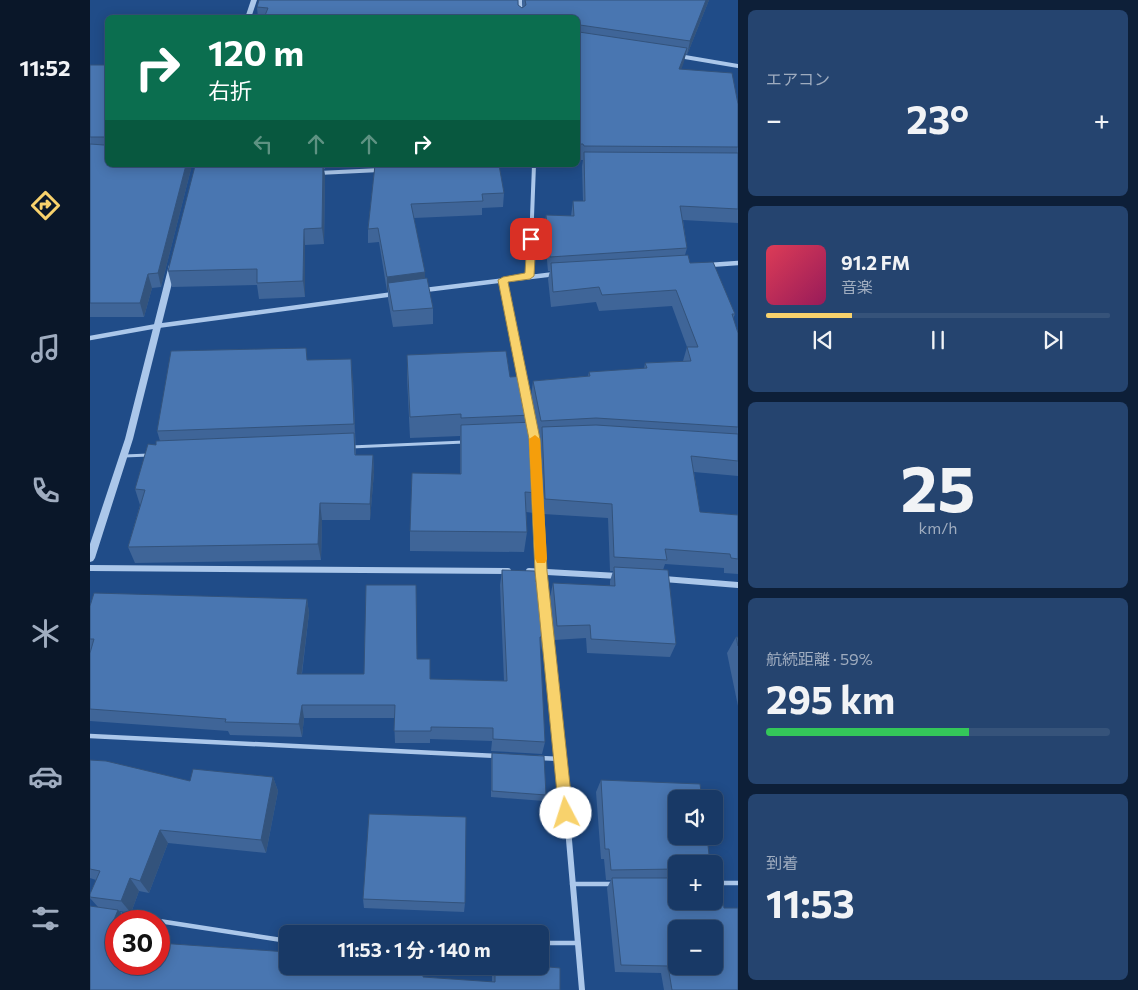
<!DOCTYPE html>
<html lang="ja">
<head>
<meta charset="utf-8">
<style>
	:root { --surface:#183966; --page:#25446f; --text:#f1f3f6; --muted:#9facbf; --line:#36537a; --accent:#f8d26c }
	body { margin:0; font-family:Commissioner,"Noto Sans JP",sans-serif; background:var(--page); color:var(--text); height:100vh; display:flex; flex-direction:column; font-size:19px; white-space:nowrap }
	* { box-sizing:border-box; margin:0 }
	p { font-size:16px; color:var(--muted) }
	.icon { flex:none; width:28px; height:28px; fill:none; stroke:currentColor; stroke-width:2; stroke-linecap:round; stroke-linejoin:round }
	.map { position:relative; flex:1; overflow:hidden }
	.panel { display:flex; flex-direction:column; gap:10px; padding:10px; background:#0d1f38; width:400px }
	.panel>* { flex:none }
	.banner { position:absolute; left:15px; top:15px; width:475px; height:152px; border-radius:8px; box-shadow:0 2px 12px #0003,0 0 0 1px var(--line); background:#0b6e4f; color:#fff; overflow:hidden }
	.tools { position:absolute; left:578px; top:790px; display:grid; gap:10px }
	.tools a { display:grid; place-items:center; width:55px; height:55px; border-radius:8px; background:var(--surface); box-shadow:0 2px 12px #0003,0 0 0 1px var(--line); font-size:25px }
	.speed { position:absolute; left:15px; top:910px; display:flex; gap:10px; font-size:25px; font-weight:700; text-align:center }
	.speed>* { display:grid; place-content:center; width:65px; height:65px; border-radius:50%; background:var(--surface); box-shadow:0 2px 12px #0003,0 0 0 1px var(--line); line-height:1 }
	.speed .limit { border:8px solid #d22; background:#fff; color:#111 }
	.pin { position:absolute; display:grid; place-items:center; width:42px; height:42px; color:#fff; margin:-21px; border-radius:10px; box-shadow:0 2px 8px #0006 }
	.me { position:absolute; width:55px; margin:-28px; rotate:355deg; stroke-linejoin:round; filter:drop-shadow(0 0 4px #0008) }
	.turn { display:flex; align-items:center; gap:18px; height:105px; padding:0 20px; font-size:22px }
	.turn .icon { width:65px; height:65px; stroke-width:2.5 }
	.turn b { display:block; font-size:35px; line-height:42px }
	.lanes { display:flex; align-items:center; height:48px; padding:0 20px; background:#0003; justify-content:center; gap:25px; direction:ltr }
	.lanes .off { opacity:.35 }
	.big { font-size:38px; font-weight:700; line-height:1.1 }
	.panel .card { flex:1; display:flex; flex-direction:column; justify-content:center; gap:8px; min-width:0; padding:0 18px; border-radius:8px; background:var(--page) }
	.panel .dial { align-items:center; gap:0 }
	.dial b { font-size:65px; line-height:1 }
	.song { display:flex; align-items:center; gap:15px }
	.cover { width:60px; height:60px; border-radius:8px; background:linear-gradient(135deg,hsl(350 70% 55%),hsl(330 70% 35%)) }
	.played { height:5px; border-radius:2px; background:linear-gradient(90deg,var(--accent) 25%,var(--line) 25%) }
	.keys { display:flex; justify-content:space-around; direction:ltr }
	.heat { display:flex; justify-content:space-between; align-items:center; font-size:28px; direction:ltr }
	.charge { height:8px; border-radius:4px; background:linear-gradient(90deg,#34c759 59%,var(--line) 0) }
	.trip { position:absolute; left:189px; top:925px; width:270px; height:50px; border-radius:8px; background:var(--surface); box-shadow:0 2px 12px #0003,0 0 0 1px var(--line); font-weight:700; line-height:50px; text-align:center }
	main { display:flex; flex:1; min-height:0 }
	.tab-bar { display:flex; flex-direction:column; width:90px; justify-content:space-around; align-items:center; background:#0a1729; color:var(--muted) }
	.tab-bar .icon { width:35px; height:35px }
	.tab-bar .active { color:var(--accent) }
	.tab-bar b { font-size:22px; color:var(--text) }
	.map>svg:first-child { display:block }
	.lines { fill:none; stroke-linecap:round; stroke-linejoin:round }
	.service-far1 { stroke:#abc7ea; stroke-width:3 }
	.service { stroke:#abc7ea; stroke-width:4.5 }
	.minor-far2 { stroke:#abc7ea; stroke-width:4 }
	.minor-far1 { stroke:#abc7ea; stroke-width:4.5 }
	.minor { stroke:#abc7ea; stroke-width:6 }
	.tertiary { fill:#abc7ea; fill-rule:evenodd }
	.wall { fill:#3f6598 }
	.shaded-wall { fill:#33537c }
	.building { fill:#4976b1; stroke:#33537c; fill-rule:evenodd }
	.route { fill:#f8d26c; stroke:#a18846 }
	.slow { fill:#f59e0b }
</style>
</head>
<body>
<main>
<nav class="tab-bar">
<b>11:52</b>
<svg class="icon active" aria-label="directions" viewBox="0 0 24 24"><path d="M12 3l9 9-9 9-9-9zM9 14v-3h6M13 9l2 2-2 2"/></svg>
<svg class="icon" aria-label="music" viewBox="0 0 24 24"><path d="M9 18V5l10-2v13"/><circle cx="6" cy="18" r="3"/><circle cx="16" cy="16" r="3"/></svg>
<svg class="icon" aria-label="phone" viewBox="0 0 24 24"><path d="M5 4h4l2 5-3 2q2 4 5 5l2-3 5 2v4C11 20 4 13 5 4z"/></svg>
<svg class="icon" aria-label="climate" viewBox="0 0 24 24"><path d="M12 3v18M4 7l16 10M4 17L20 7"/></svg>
<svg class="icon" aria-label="car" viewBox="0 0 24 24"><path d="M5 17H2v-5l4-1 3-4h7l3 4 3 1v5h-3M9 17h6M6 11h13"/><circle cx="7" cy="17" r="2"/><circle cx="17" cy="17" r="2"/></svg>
<svg class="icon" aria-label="filters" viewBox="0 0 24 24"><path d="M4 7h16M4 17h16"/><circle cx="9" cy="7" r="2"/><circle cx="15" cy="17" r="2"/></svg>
</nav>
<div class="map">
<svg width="648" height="990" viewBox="0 0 648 990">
	<rect width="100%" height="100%" fill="#204c88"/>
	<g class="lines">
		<!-- service-far1 -->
		<g class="service-far1">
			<polyline points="261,447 374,442"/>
			<polyline points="34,456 59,455"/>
		</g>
		<!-- service -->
		<g class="service">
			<polyline points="0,736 407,756"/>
			<polyline points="449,758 472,759"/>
			<polyline points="624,883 648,883"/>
			<polyline points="482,884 524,884"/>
			<polyline points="31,915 68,921"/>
			<polyline points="69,921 198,941"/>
			<polyline points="450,943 488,943"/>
		</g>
		<!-- minor-far2 -->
		<g class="minor-far2">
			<polyline points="430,0 431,18"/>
			<polyline points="589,56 648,66"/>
			<polyline points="228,173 290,170"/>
			<polyline points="441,243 444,165"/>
		</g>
		<!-- minor-far1 -->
		<g class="minor-far1">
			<polyline points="619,265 648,263"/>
			<polyline points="440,276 441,242"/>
			<polyline points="413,280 433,380"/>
			<polyline points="335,290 465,274"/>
			<polyline points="0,338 67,326 304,294"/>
			<polyline points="447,490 451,564"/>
		</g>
		<!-- minor -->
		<g class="minor">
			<polyline points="451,563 472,759 492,990"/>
			<polyline points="0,568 418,571"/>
			<polyline points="439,571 528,576"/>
			<polyline points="574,579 648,585"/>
		</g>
		<!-- tertiary -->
		<g class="tertiary">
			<polygon points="161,0 167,0 161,18 155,18"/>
			<polygon points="79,265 85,265 86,267 43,439 5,558 3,561 0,562 0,544 35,439"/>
		</g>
	</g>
	<!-- wall -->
	<g class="wall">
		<polygon points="432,0 619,0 597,55 596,54 591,69 648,104 648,223 593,220 597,248 595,255 600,263 645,314 643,319 648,333 648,476 604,472 610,512 648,515 648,574 634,573 634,568 575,564 573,570 586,644 580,657 497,653 496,638 464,640 460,597 463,583 520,586 520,581 523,571 520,571 518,518 453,514 449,443 450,436 448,436 441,396 443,381 498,376 499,372 554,369 555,363 593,361 597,347 582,306 509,311 506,302 461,307 458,279 460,271 458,271 454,229 456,215 481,216 483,201 493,201 492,166 493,160 491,160 491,158 488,158 488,18 168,18 167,7 428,5 432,8 433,7"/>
		<polygon points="0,65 18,65 18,165 102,165 71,287 62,288 54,317 0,317"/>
		<polygon points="108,165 235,165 235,169 234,169 235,176 234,244 215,245 215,297 169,299 167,285 82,287 78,271"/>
		<polygon points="285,165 414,193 413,207 392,208 392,215 324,218 335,278 343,308 343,324 303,327 298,299 298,291 297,291 289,242 278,243 278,229"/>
		<polygon points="317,355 420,377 443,415 442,422 448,493 444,513 436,512 437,532 434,552 320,551 320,531 370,474 370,436 320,438 317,377"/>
		<polygon points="218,360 263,379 266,455 283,455 284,472 280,520 232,520 231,560 45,563 38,547 50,505 45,489 66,445 70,441 67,431"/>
		<polygon points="412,570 446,582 457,626 451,650 450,650 455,742 452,754 401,751 402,741 340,739 340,743 305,743 304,718 214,718 212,737 140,735 138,731 0,721 0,639 217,599 219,613 212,674 274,674 327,659 340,679 414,681 410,585"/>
		<polygon points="646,637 648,637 648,706 637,653"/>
		<polygon points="402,753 456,795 454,801 401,797 401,760"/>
		<polygon points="0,760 100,781 183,777 188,791 176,853 78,843 59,893 49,891 41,913 29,911 38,921 26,921 26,964 334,977 402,982 402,973 404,966 448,966 470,990 0,990 8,907 0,898 0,894 6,880 0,878"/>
		<polygon points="511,780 586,864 586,901 625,895 648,990 574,990 571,973 525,972 517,888 521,880 516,880 514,859 511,859 506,792"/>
		<polygon points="273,899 375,903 374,912 274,908"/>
	</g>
	<!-- shaded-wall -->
	<g class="shaded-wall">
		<polygon points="616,0 619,0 597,55 600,41"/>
		<polygon points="490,25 489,38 488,39 488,27"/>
		<polygon points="597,48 594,62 586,83 589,69"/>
		<polygon points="96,165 102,165 71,287 68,273"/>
		<polygon points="233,165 235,176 234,244 232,228"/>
		<polygon points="214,229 215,245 215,297 213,281"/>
		<polygon points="335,272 335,286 298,283 298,291 297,291 297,277"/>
		<polygon points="58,274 62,288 54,317 50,303"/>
		<polygon points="261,359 263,379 265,443 264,424"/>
		<polygon points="283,455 284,472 280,520 280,504"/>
		<polygon points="230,503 232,520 231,560 228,544"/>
		<polygon points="217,599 219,613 210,687 207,674"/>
		<polygon points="212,705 214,718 212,737 209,724"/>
		<polygon points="183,777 188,791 176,853 171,840"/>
		<polygon points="70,830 78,843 59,893 50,881"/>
		<polygon points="40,878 49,891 41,913 31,901"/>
		<polygon points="28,910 38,921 26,921 26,949 16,939"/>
	</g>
	<!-- building -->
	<g class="building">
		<polygon points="169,0 428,0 428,5 432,8 436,5 435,0 616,0 600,41 490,25 488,27 488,18 174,18 178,8 167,7"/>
		<polygon points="488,30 489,32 597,48 589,69 642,73 648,104 648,147 494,146 493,144 488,144"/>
		<polygon points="0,65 18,65 18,141 14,137 0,137"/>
		<polygon points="18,142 18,165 96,165 68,273 58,274 50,303 0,303 0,144 14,145"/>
		<polygon points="494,152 648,153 648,209 590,206 597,248 460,257 456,215 484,216 483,201 495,201"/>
		<polygon points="121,165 233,165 232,228 214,229 213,281 167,283 167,269 78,271 105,166"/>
		<polygon points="285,165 409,165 414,193 392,194 393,201 321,204 335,272 297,277 288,228 278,229"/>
		<polygon points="598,255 600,263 623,262 645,314 642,314 648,333 648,427 506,418 451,421 443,381 500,376 499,372 557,368 555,363 601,361 597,347 608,347 586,290 512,295 509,287 463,292 461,263"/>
		<polygon points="337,278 343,308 303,311 298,283"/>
		<polygon points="216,348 217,360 261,359 264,424 67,431 81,351"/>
		<polygon points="416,351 420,377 435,376 443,415 371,418 371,414 320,417 317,355"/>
		<polygon points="444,422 448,493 435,492 437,532 320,531 322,473 371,474 371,425"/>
		<polygon points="506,425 648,434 648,461 601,456 610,512 648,515 648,559 641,558 640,554 575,549 577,560 524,557 522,504 455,499 452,427"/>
		<polygon points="264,433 265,455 283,455 280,504 230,503 228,544 38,547 55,490 45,489 58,444 66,445 66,441"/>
		<polygon points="524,567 578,570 586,644 501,639 500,625 467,626 463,583 525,586"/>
		<polygon points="412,570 445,571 446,582 452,582 457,626 454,627 454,637 450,637 450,640 455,742 403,739 403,728 341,727 341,731 304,731 305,705 212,705 209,724 135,722 136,719 0,709 0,653 4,639 0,639 0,606 4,593 217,599 207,674 274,674 276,585 326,585 327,659 340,659 340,679 417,681"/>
		<polygon points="646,637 648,637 648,646"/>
		<polygon points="402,753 454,756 456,795 402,791"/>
		<polygon points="0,760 16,761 100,781 103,769 183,777 171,840 70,830 50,881 40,878 31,901 0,897 0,894 10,871 0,869"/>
		<polygon points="511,780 610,784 612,799 586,799 586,836 617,836 620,864 586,864 586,869 521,870 519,849 515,849"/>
		<polygon points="279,814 376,817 375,903 273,899"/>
		<path d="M522 878H586V901H624V888L625 895H632L634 908H648V990H582L578 966 531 965ZM586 929H624V966H586Z"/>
		<polygon points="0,906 28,910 16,939 26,940 26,964 69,964 69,943 198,952 198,966 334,966 333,977 405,982 405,966 448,966 470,968 470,990 0,990"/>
	</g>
	<!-- route -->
	<polygon class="route" points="441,236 446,239 444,276 440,279 418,282 450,439 457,571 483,813 481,818 476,820 471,818 469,813 445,571 439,439 408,280 413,277 435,273 437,239"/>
	<!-- slow -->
	<polygon class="slow" points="445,435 450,439 457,559 455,563 447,563 445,559 439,439"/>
</svg>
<div class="tools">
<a><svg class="icon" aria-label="sound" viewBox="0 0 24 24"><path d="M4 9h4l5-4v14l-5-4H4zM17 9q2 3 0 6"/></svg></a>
<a>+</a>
<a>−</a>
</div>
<div class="speed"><div class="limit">30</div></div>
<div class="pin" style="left:441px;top:239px;background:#d93025"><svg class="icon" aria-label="arrive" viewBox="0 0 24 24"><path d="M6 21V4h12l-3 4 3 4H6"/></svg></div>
<svg class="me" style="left:476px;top:813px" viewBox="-20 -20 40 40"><circle r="19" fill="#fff"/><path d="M0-13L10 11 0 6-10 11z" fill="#f8d26c"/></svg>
<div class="trip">11:53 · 1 分 · 140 m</div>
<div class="banner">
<div class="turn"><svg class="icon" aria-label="right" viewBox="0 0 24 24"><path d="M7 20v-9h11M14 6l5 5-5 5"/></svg><div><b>120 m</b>右折</div></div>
<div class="lanes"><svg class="icon off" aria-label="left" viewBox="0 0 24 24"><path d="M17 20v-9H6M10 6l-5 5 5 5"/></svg><svg class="icon off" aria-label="ahead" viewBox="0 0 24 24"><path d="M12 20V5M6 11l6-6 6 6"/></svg><svg class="icon off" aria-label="ahead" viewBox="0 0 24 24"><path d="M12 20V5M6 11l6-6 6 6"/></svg><svg class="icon" aria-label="right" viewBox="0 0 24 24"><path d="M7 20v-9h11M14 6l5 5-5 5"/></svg></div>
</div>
</div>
<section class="panel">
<div class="card"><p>エアコン</p>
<div class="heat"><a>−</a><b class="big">23°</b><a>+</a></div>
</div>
<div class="card">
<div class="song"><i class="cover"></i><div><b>91.2 FM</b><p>音楽</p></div></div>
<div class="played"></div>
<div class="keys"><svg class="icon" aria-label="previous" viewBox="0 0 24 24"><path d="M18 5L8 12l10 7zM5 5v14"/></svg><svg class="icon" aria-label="pause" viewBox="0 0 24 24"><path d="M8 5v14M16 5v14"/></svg><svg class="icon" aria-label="next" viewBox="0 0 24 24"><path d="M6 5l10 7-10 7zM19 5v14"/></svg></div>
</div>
<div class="card dial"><b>25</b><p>km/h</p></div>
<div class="card"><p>航続距離 · 59%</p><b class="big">295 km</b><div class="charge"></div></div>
<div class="card"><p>到着</p><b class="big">11:53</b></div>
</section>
</main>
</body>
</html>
